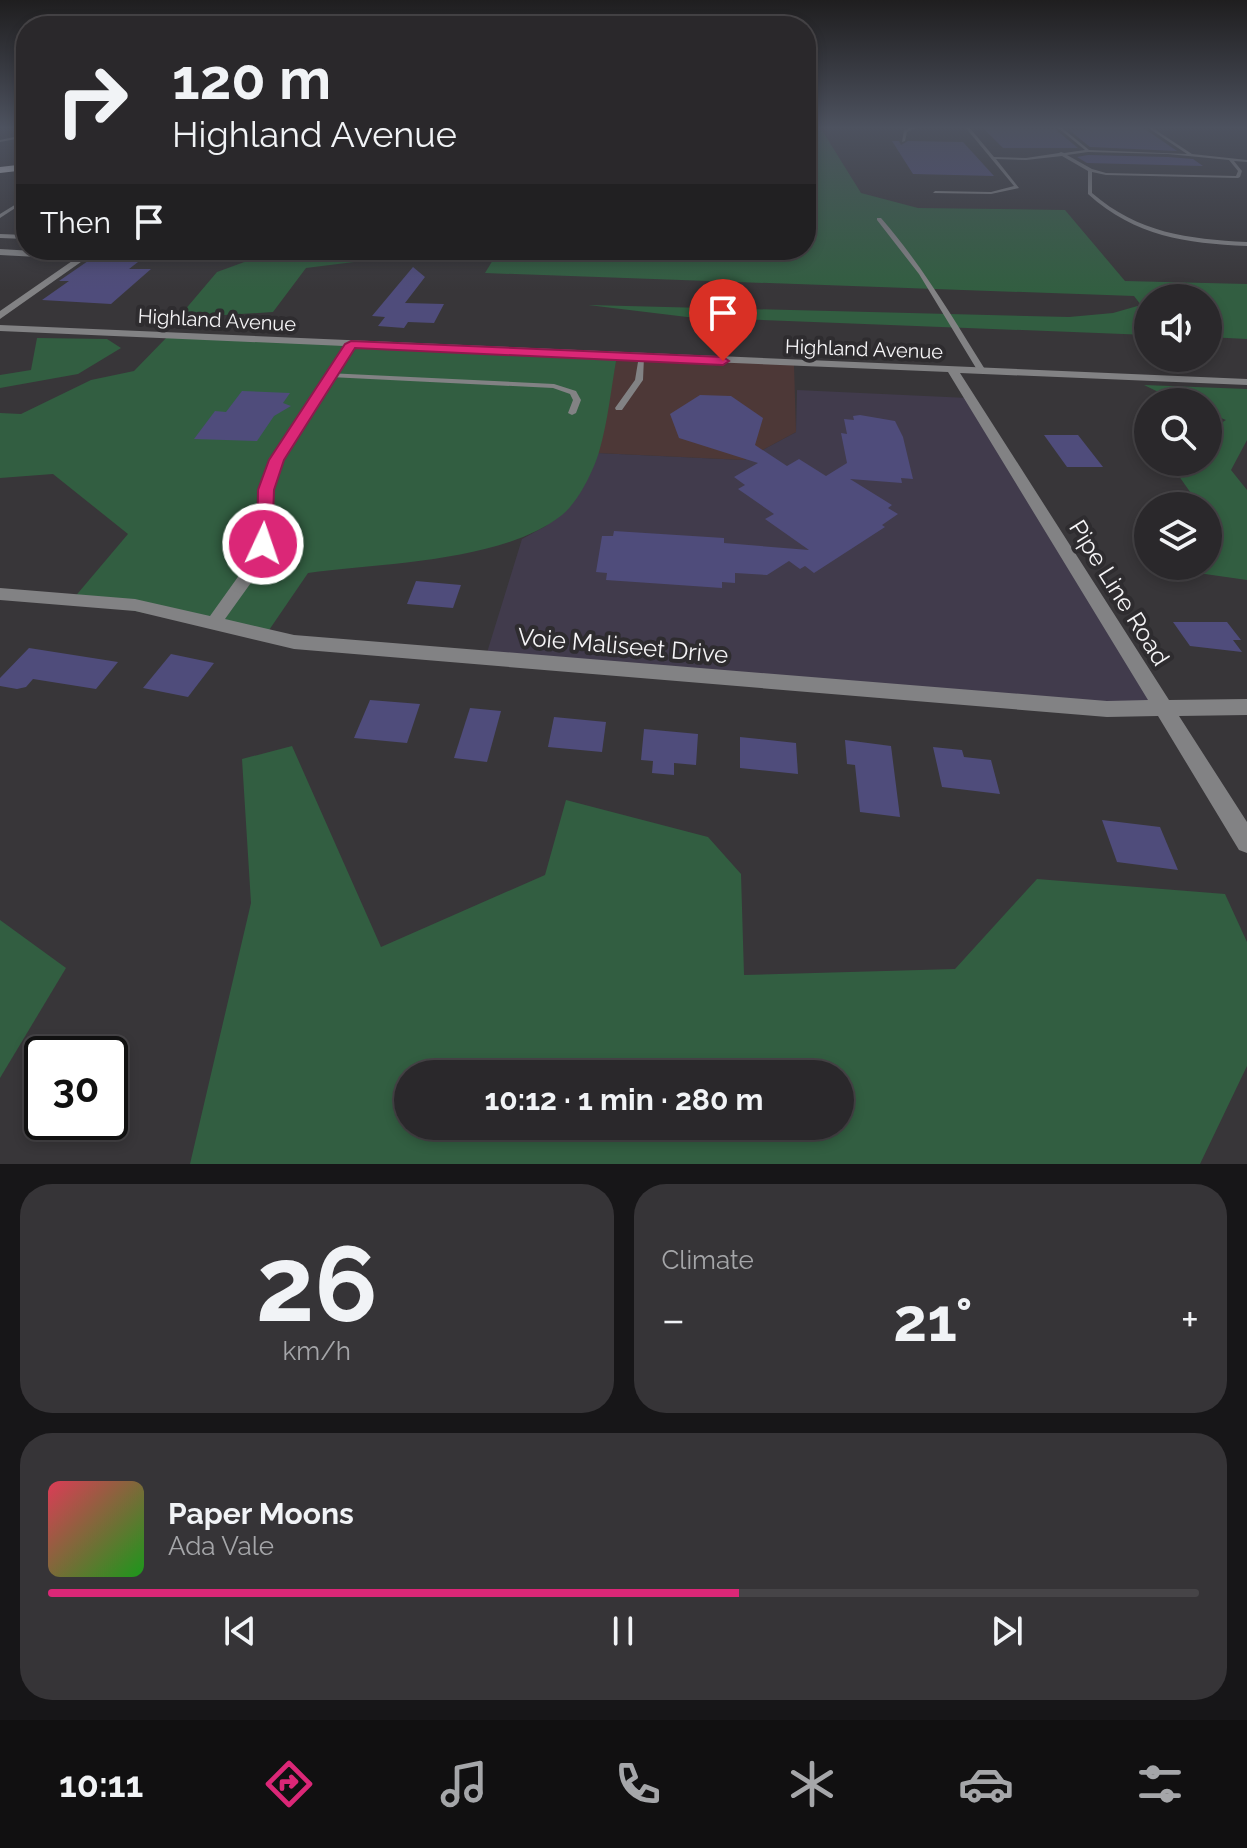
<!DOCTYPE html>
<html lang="en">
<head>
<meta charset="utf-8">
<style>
	:root { --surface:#2a282b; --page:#363437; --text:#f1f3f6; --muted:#a5a6a9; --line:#464447; --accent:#db2777 }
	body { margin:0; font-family:Raleway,sans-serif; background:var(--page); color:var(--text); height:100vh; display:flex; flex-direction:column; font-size:30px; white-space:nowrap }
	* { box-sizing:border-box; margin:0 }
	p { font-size:26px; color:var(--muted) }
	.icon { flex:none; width:44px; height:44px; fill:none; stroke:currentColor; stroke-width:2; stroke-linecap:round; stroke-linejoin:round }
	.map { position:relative; height:1164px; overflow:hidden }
	.drawer { display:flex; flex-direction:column; gap:20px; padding:20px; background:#171618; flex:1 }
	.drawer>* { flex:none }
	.hud { position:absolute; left:16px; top:16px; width:800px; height:244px; border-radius:32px; box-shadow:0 4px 12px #0003,0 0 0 2px var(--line); background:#2a282b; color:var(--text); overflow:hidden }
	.tools { position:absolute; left:1134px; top:284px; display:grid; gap:16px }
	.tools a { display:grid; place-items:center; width:88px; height:88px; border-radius:50%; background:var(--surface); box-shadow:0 4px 12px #0003,0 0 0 2px var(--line); font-size:40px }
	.speed { position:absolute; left:24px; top:1036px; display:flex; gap:16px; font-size:40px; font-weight:700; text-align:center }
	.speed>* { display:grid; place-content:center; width:104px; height:104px; border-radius:50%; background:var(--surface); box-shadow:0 4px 12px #0003,0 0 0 2px var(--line); line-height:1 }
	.speed .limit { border:4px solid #111; border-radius:12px; background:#fff; color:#111 }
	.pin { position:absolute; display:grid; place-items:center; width:68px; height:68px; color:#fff; margin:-82px -34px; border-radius:50% 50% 50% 0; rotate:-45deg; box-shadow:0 0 8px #0007 }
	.pin .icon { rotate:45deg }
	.me { position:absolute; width:88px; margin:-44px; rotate:3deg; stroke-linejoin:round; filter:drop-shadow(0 0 6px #0008) }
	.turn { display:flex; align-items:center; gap:28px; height:168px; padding:0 24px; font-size:36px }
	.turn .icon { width:104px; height:104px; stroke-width:2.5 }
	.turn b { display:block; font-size:56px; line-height:68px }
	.then { display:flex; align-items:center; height:76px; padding:0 24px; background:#0003; gap:16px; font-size:30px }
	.big { font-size:60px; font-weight:700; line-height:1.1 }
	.drawer .card { flex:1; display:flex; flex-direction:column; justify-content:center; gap:12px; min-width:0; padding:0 28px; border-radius:32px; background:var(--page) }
	.drawer .dial { align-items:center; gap:0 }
	.dial b { font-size:104px; line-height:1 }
	.song { display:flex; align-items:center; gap:24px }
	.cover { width:96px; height:96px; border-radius:12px; background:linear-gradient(135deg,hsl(350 70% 55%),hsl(120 70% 35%)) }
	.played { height:8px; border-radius:4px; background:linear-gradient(90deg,var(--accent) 60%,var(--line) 60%) }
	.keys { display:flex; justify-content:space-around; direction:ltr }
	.heat { display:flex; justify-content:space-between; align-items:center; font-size:44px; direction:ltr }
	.drawer .tiles { flex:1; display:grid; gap:20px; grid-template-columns:1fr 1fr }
	.card:last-child { grid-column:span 2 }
	.trip { position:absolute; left:394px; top:1060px; width:460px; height:80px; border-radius:40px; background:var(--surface); box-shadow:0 4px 12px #0003,0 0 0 2px var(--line); font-weight:700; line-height:80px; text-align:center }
	.menu { display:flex; height:128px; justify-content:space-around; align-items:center; background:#111011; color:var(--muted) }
	.menu .icon { width:56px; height:56px }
	.menu .on { color:var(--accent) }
	.menu b { font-size:36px; color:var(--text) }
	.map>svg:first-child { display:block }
	.education { fill:#413b4c }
	.medical { fill:#4d3837 }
	.green { fill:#325e41; fill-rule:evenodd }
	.building { fill:#4f4c7b }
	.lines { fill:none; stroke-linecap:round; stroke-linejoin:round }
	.lane { fill:#828284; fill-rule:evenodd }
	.street { fill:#828284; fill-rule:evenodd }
	.primary { fill:#cdcdd2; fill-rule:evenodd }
	.route { fill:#db2777; stroke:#8e194d; stroke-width:2 }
	.labels { text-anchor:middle; stroke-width:8; stroke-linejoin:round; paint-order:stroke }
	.far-street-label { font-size:20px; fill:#f5f4f6; stroke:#2e2c2f }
	.street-label { font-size:24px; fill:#f5f4f6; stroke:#2e2c2f }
</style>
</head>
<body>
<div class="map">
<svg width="1247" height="1164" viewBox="0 0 1247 1164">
	<rect width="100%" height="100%" fill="#383639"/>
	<!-- education -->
	<polygon class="education" points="797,390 968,398 1163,708 485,659 522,539 546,526 584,485 598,453 744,460 796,432"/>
	<!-- medical -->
	<polygon class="medical" points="617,356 794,365 796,432 744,460 598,453"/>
	<!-- green -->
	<g class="green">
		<polygon points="820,127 861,193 918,208 1065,210 1125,281 1247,284 1247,339 1208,337 1208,298 1148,298 1148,335 687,317 588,305 1069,317 1113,313 1141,305 1134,296 485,273 499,250 806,250 806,128"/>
		<polygon points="274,251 394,257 306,268 273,312 178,318 217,272"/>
		<path d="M168 336 617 356C611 388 608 422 599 452 593 472 578 502 562 515 503 562 383 563 308 573L265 636 73 599 128 534 53 474 0 478V413L21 414 91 380 134 371Z"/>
		<polygon points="37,338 107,339 121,348 78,374 0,388 0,375 31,370"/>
		<polygon points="1144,385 1247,389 1247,440 1231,470 1247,490 1247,580 1149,566 1208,566 1208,539 1221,536 1208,517 1208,506 1200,506 1169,462 1208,462 1208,431 1226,420 1208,413 1208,402 1179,402"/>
		<path d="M292 746 381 947 545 875 566 800 708 837 741 874 744 975 955 969 1037 879 1225 894 1247 942V1066L1200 1164H190L251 903 242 759ZM408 1074H840V1126H408Z"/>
		<polygon points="0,920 66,968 0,1078"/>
	</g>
	<!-- building -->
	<g class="building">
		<polygon points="1085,127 1142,127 1177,151 1090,147 1069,130 1090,130"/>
		<polygon points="983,128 1055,129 1078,148 1003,148"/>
		<polygon points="892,141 899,141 901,145 908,141 963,142 994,176 913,174"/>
		<polygon points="1088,155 1168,157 1193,159 1203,166 1087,163 1077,157"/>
		<polygon points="88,261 138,262 129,269 151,269 111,304 42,300 69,281 59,281"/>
		<polygon points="413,267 425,277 405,303 444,304 434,323 408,322 404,328 378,326 385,317 372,316"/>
		<polygon points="242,391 290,393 283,403 291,406 274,416 257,441 194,439 215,411 226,412"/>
		<polygon points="700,395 731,396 763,418 755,445 787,466 799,459 826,476 847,463 841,433 847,434 844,419 854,420 853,416 860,415 895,421 903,437 913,479 901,478 902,483 850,479 892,505 888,508 898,514 882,525 885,527 814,573 805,566 800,569 789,561 767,575 735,573 735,583 722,582 722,588 606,580 607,573 596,572 602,536 613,536 614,531 724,538 724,543 809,550 765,519 774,514 738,489 745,485 734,477 758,463 679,438 670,414"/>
		<polygon points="1044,435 1078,435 1103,467 1067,467"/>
		<polygon points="416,581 461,585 453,608 407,604"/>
		<polygon points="1173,622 1227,622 1241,640 1233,640 1242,652 1190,646"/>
		<polygon points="29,648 118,662 96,689 33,679 26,687 17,689 0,686 0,678"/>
		<polygon points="171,654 214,663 188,697 143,688"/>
		<polygon points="370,700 420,704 407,743 354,738"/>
		<polygon points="470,708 501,711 487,762 454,758"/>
		<polygon points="554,717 606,722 602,752 548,747"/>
		<polygon points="644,729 698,734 696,765 674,763 674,775 652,773 653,761 641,760"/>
		<polygon points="740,737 796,743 798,774 740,768"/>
		<polygon points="845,740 891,746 900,817 860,812 855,765 847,764"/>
		<polygon points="933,747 962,750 964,757 991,760 1000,794 942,787"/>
		<polygon points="1102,820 1160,827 1178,870 1117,862"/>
	</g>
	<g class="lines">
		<!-- lane -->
		<g class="lane">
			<polygon points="22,127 26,127 16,139 0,142 0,140 14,137"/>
			<polygon points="913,127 918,127 907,132 905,141 902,142 904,130"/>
			<path d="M965 127H969L994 157 1026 158 1059 153 1061 152 1064 153 1085 150 1057 127H1061L1089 150 1187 154 1147 127H1151L1192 154 1247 160V162L1234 161 1242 171 1240 177 1238 178 1106 175 1092 172V193C1138 233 1188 239 1247 242V246C1185 243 1136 237 1088 194V171L1062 156 1026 160 996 159 1019 188 991 194 933 193 935 191 991 192 1014 186ZM1088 152 1168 154 1229 160 1238 171 1236 176 1106 173 1092 169 1067 155Z"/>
			<polygon points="26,198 26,201 0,218 0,214"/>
			<path d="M877 218H881C922 265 953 318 986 371L985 373H979L919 274 877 220Z"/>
			<polygon points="0,234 26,235 26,239 0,238"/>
			<polygon points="639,356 644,357 643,380 622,410 616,410 615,408 635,380"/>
			<polygon points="327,373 554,384 576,391 581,400 576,413 572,415 568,413 573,400 570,394 553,388 330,377 327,377"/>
		</g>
		<!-- street -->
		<g class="street">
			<polygon points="0,249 84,254 88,257 0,319 0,311 75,259 0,255"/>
			<path d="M0 325 1247 379V385L960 373 1169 700 1247 699V715L1179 716 1247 822V853L1239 850 1158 716 1107 717 294 649 135 611 0 600V588L135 599 210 616 245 567 255 544 259 490 269 460 344 346 0 331ZM355 347 948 372 1148 700 1107 701 294 635 225 619 258 573 271 544 273 490 283 460Z"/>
		</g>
		<!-- primary -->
		<polygon class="primary" points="26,164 26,170 0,173 0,167"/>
	</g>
	<!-- sky -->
	<linearGradient id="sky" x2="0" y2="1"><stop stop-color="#1f1e1f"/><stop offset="0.44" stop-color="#4d525f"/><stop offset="1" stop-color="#4d525f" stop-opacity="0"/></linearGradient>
	<rect width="1247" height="290" fill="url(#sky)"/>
	<!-- route -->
	<polygon class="route" points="351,341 723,357 729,361 723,365 355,348 284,460 274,490 272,544 263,550 257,548 258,490 269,460 345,344"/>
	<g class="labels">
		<!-- far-street labels -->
		<g class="far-street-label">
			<text transform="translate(217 320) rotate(3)" y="7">Highland Avenue</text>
			<text transform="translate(864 349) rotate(2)" y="7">Highland Avenue</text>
		</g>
		<!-- street labels -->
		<g class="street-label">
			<text transform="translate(1119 593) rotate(58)" y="8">Pipe Line Road</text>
			<text transform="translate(623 646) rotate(5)" y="8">Voie Maliseet Drive</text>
		</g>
	</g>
</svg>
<div class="tools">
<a><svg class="icon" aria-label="sound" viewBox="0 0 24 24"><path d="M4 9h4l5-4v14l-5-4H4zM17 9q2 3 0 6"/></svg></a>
<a><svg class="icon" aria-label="search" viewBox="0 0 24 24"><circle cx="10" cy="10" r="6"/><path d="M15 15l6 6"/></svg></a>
<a><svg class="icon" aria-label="layers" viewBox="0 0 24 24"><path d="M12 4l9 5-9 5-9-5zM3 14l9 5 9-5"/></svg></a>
</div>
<div class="speed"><div class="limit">30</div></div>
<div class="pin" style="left:723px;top:361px;background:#d93025"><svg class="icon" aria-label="arrive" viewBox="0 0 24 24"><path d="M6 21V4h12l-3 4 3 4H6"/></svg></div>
<svg class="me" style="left:263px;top:544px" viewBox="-20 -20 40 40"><circle r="17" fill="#db2777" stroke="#fff" stroke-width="3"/><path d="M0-11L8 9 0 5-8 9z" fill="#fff"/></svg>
<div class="trip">10:12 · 1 min · 280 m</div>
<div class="hud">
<div class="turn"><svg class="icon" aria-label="right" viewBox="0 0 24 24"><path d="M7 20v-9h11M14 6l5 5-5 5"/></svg><div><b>120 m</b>Highland Avenue</div></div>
<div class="then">Then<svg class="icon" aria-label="arrive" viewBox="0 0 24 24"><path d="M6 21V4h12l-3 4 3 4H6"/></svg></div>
</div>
</div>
<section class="drawer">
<div class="tiles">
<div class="card dial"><b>26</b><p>km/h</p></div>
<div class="card"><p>Climate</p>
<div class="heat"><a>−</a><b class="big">21°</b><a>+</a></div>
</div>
<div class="card">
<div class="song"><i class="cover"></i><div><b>Paper Moons</b><p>Ada Vale</p></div></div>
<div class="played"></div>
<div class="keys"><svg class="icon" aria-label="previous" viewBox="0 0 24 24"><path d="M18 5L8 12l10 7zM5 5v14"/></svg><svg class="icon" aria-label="pause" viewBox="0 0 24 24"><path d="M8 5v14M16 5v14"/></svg><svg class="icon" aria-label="next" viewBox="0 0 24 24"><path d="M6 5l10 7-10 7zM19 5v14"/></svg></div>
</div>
</div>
</section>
<nav class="menu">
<b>10:11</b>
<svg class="icon on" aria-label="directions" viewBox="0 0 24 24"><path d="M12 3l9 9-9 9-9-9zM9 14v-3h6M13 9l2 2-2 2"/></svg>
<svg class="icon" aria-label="music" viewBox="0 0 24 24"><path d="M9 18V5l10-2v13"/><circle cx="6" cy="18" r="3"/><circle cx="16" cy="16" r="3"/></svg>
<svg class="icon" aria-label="phone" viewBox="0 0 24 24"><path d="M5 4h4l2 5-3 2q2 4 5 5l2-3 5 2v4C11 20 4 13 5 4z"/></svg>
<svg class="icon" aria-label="climate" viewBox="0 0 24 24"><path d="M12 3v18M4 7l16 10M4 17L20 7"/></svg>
<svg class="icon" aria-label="car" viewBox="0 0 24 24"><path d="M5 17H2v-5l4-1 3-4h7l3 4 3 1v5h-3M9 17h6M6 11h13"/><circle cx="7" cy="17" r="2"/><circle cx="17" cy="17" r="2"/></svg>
<svg class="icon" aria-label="filters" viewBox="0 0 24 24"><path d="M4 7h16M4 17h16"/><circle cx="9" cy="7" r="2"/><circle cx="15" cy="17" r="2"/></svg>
</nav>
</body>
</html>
